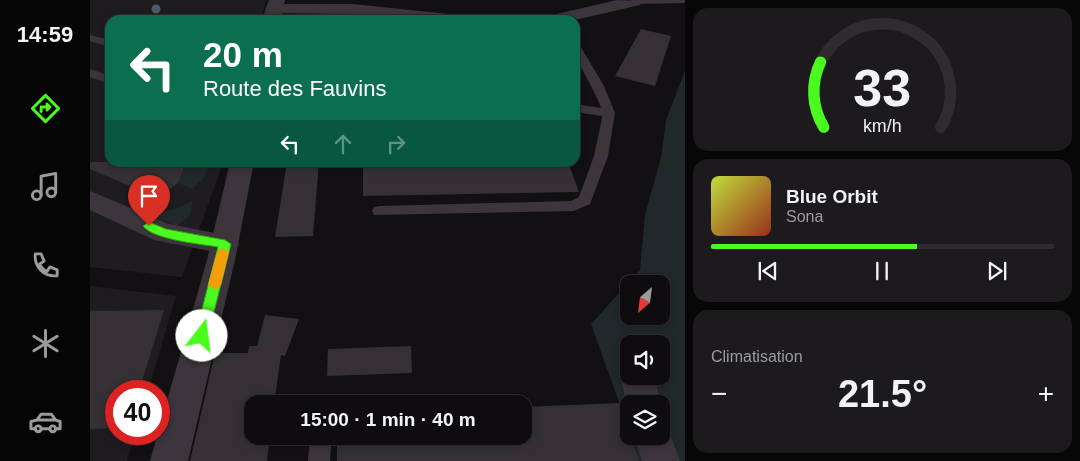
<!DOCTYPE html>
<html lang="fr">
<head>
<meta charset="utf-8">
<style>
	:root { --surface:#0e0c0e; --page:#1c1a1c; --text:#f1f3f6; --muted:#9b9b9e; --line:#2e2c2e; --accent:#4afc1e }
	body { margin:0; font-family:Helvetica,sans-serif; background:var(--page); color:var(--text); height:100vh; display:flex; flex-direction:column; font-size:19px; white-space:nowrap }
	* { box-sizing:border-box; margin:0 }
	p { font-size:16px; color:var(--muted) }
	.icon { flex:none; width:28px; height:28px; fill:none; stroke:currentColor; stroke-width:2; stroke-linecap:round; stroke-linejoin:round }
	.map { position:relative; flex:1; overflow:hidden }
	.side { display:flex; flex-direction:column; gap:8px; padding:8px; background:#080708; width:395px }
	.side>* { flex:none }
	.hud { position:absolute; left:15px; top:15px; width:475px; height:152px; border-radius:15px; box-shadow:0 2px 8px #0003,0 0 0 1px var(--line); background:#0b6e4f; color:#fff; overflow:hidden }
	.needle { width:32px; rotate:208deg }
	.tools { position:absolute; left:530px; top:275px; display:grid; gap:10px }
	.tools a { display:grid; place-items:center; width:50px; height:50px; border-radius:10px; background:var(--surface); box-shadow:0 2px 8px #0003,0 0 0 1px var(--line); font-size:25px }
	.speed { position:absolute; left:15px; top:380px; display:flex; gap:10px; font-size:25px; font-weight:700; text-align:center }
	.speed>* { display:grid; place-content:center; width:65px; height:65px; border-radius:50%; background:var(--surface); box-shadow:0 2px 8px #0003,0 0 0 1px var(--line); line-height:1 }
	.speed .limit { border:8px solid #d22; background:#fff; color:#111 }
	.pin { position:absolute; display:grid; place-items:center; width:42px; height:42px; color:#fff; margin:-51px -21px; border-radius:50% 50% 50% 0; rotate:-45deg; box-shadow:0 0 5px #0007 }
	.pin .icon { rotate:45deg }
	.me { position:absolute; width:55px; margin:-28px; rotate:15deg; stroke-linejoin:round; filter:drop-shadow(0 0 4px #0008) }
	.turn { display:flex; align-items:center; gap:18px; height:105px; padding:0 15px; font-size:22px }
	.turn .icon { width:65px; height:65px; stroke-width:2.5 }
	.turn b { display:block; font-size:35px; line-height:42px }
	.lanes { display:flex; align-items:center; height:48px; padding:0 15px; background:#0003; justify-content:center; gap:25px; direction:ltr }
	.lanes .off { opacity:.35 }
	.big { font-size:38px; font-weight:700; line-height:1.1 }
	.side .tile { flex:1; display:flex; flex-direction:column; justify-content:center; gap:8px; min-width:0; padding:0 18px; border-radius:15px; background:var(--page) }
	.side .dial { align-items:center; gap:0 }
	.dial svg { height:130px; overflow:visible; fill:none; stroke:var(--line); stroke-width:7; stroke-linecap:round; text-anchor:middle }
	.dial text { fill:var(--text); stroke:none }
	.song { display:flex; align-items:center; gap:15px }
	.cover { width:60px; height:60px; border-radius:8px; background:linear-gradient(135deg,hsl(70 70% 55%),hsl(10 70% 35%)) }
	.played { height:5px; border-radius:2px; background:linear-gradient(90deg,var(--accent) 60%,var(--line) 60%) }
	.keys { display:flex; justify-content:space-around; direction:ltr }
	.heat { display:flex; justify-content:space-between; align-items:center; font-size:28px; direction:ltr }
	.trip { position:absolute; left:154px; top:395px; width:288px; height:50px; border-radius:15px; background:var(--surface); box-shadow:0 2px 8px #0003,0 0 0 1px var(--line); font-weight:700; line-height:50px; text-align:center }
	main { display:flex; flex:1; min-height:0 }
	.dock { display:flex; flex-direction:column; width:90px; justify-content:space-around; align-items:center; background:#060506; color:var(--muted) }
	.dock .icon { width:35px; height:35px }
	.dock .selected { color:var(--accent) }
	.dock b { font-size:22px; color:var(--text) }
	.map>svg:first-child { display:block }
	.built { fill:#1f1c1f }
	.green { fill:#20282a; fill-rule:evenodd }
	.building { fill:#343034 }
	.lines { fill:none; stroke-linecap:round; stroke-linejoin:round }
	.service { fill:#3c353c; fill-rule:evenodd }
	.minor { fill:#3c353c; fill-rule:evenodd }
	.tertiary { fill:#3c353c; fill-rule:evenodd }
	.tree { fill:#495b60 }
	.route { fill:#4afc1e; stroke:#30a414 }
	.slow { fill:#f59e0b }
</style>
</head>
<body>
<main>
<nav class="dock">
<b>14:59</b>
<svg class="icon selected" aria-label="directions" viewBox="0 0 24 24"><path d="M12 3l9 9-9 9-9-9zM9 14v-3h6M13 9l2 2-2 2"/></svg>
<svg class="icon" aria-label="music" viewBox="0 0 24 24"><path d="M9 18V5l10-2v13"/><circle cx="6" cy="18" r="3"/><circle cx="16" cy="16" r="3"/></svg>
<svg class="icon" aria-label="phone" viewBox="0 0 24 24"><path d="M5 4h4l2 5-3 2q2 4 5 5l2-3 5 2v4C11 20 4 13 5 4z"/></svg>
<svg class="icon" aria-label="climate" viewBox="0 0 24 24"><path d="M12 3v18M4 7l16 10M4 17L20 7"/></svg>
<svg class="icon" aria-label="car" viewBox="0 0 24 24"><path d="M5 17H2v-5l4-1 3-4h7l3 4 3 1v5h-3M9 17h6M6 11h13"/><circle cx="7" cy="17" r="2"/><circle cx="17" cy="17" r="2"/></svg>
</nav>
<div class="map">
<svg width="595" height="461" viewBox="0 0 595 461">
	<rect width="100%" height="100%" fill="#121012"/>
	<!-- built -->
	<g class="built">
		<polygon points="0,0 176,0 171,20 20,20 20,162 133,163 92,277 0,267"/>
		<polygon points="0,286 86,296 58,391 26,391 26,434 45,434 37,461 0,461"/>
	</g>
	<!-- green -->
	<g class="green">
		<path d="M595 71V461H549L541 436H571V404H539V430L501 324 550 270 555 214 571 158 576 120ZM539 284H571V316H539ZM539 344H571V376H539Z"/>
		<polygon points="96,163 120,163 114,178 102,189 88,183"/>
		<path d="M103 200 100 215 87 226 57 214 61 210C78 213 89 209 103 200Z"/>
	</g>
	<!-- building -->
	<g class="building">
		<polygon points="551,29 581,36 565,86 525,76"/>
		<polygon points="0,162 96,162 88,183 68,198 0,169"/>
		<polygon points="197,162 229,162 223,236 185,237"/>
		<polygon points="273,162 478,162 489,192 273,196"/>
		<polygon points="74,310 49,391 26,391 26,428 0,429 0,311"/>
		<polygon points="175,315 209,319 195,356 191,355 184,404 162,404 162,436 180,436 177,461 100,461 125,353 158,353 159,346 167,346"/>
		<polygon points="321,346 322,373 237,376 238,349"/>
		<polygon points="530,403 539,436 541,436 549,461 247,461 247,436 432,436 432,407"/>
	</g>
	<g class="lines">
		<!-- service -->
		<g class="service">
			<polygon points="540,0 595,0 595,3 544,4"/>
			<polygon points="0,35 20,40 20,47 0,41"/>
			<path d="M485 43 489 44 514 86 525 113 518 156 500 204 484 211 284 215 282 211 284 207 290 206 481 201 489 197 504 156 512 118V116L485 112V104L511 108C504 86 485 65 485 43Z"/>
			<polygon points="0,69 20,76 20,84 0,77"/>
			<polygon points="220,436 242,436 240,461 218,461"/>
		</g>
		<!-- minor -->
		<g class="minor">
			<polygon points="527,0 552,1 550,5 485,20 455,20 458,16"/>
			<polygon points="184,4 262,4 369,15 375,16 378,20 318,20 262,14 178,13 175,9 178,5"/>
			<polygon points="0,191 79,224 145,237 149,244 145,251 135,254 64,240 0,210"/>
			<polygon points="539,364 539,376 564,376 571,404 539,404 539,412 530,376 535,365"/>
			<polygon points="571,422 576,423 590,461 552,461 544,436 571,436"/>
		</g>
		<!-- tertiary -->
		<g class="tertiary">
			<polygon points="179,0 195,0 190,20 172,20"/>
			<polygon points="140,162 164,162 145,260 98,461 60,461 117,260"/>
		</g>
	</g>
	<!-- trees -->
	<circle class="tree" cx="66" cy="9" r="4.5"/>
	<!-- route -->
	<path class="route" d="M59 222 76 229 135 240 141 244 117 340H107L105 336 128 247C111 244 64 240 53 226Z"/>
	<!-- slow -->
	<polygon class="slow" points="133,248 139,252 131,285 125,290 118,285 127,252"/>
</svg>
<div class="tools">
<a><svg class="needle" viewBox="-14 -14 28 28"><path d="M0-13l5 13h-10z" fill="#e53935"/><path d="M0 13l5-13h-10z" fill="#9b9b9e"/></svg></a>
<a><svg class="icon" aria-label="sound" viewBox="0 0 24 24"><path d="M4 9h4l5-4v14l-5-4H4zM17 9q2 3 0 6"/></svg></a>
<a><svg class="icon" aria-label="layers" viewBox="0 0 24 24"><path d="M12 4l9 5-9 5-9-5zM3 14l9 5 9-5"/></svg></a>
</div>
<div class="speed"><div class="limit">40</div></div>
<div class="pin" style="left:59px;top:226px;background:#d93025"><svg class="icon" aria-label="arrive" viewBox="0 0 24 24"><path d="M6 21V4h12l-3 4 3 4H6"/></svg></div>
<svg class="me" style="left:112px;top:336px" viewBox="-20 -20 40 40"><circle r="19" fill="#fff"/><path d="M0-13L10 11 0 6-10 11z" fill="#4afc1e"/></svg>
<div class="trip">15:00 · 1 min · 40 m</div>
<div class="hud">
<div class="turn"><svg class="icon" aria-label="left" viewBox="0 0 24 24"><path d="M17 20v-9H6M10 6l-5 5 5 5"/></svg><div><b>20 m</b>Route des Fauvins</div></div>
<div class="lanes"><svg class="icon" aria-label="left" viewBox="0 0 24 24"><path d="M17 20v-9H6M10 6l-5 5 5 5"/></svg><svg class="icon off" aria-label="ahead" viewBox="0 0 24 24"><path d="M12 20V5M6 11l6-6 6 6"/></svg><svg class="icon off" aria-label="right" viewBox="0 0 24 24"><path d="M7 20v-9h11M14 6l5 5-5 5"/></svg></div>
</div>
</div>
<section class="side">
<div class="tile dial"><svg viewBox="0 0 100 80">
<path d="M14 69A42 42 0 1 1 86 69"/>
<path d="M14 69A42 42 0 0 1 12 29" stroke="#4afc1e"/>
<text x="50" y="56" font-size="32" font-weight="700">33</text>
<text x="50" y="72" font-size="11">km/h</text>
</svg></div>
<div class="tile">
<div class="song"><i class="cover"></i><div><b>Blue Orbit</b><p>Sona</p></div></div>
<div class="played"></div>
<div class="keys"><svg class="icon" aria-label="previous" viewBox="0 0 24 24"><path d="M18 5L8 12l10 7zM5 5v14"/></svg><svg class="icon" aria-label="pause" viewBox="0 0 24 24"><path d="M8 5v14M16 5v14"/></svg><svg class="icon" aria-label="next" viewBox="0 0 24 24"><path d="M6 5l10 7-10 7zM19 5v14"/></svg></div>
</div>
<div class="tile"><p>Climatisation</p>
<div class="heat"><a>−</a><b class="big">21.5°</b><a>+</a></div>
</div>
</section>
</main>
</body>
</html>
